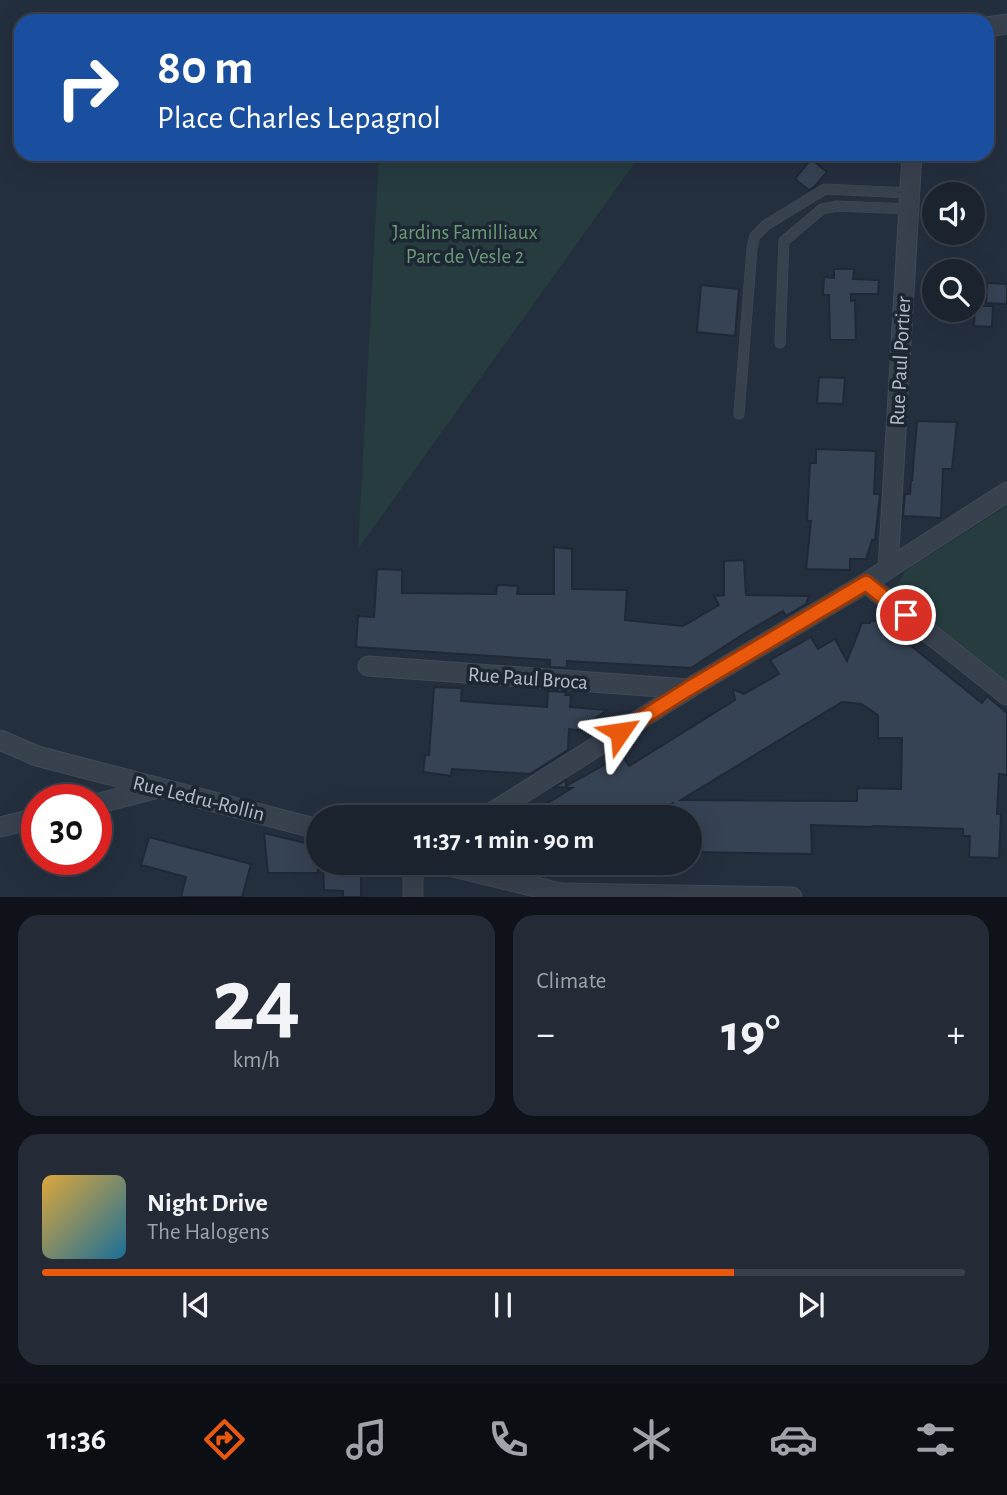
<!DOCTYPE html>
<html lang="en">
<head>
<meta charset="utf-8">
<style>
	:root { --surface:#1b232e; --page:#242b36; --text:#f1f3f6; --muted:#a0a4aa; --line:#39404a; --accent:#ea580c }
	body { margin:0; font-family:"Alegreya Sans",sans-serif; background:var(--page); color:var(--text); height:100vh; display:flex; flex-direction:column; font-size:26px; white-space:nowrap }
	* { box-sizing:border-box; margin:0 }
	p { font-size:23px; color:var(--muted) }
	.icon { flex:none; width:38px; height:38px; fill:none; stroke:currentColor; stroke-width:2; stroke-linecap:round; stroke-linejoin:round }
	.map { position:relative; height:897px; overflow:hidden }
	.sheet { display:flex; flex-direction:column; gap:18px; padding:18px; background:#0f1319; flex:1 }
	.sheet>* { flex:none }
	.banner { position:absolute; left:14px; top:14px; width:980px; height:147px; border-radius:21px; box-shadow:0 7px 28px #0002,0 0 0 2px var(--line); background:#1a4fa0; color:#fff; overflow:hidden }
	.controls { position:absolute; left:922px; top:182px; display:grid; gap:14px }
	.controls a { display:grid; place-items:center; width:63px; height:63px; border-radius:50%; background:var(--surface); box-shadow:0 7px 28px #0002,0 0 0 2px var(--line); font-size:35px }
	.speed { position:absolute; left:21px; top:784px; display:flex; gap:14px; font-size:35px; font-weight:700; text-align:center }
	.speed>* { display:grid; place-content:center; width:91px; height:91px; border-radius:50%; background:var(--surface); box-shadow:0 7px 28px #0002,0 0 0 2px var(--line); line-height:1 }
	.speed .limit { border:10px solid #d22; background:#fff; color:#111 }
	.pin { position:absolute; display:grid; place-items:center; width:60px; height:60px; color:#fff; margin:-30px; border:4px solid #fff; border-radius:50%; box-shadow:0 2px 7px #0007 }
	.me { position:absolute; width:77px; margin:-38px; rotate:58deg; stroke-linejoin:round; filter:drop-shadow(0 0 5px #0008) }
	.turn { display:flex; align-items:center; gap:24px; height:147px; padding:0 28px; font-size:32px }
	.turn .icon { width:91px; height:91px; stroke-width:2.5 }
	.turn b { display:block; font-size:49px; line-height:60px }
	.big { font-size:52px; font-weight:600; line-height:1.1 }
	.sheet .tile { flex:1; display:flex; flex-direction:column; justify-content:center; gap:10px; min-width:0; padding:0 24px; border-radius:21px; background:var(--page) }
	.sheet .dial { align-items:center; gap:0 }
	.dial b { font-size:91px; line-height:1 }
	.song { display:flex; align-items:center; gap:21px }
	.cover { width:84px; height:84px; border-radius:10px; background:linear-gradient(135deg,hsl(40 70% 55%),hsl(200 70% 35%)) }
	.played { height:7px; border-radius:4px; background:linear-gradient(90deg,var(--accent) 75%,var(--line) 75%) }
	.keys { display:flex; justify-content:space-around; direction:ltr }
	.heat { display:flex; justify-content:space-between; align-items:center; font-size:38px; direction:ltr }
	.sheet .tiles { flex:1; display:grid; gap:18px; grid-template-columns:1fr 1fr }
	.tile:last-child { grid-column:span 2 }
	.trip { position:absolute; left:306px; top:805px; width:396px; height:70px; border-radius:35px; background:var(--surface); box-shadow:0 7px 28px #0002,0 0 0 2px var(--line); font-weight:600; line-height:70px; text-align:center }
	.menu { display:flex; height:112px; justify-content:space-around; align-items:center; background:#0b0e12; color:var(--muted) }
	.menu .icon { width:49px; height:49px }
	.menu .current { color:var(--accent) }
	.menu b { font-size:32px; color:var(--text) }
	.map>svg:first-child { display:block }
	.green { fill:#263c3f }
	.building { fill:#364354; stroke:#1f2835; stroke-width:2; fill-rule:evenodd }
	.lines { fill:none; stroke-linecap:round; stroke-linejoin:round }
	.lane-casing { stroke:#414a57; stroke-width:11 }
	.street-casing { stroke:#414a57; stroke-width:21 }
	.lane { stroke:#38414e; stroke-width:10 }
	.street { stroke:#38414e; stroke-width:19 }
	.route-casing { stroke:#983908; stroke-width:18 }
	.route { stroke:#ea580c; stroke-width:12 }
	.labels { text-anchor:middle; stroke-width:7; stroke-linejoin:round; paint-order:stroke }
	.park-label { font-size:21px; fill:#6b9a76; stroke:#1d2633 }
	.street-label { font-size:21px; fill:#b4bcc9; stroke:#1d2633 }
</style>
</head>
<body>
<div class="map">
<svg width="1007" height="897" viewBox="0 0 1007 897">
	<rect width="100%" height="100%" fill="#242f3e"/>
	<!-- green -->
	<g class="green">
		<polygon points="379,154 641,154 358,549"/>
		<polygon points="1007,506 1007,683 904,603 900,598 897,586 906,570"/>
	</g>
	<!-- building -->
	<g class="building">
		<polygon points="811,159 827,172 815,186 809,190 795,179"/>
		<polygon points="834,269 854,269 853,279 879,280 878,294 851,294 851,301 855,300 856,340 830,340 829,295 823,295 824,277 834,278"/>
		<polygon points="987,283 1007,284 1007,304 986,303"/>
		<polygon points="701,285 739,289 735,336 697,332"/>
		<polygon points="975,306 993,306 992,327 974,326"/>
		<polygon points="819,377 845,378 843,404 817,403"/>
		<polygon points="917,421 957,422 952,469 943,469 941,518 903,516 905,494 910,494 911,480 912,480"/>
		<polygon points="816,449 876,451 874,494 880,494 875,540 872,540 866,559 850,559 850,570 806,569 811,521 807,521 810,463 816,463"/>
		<polygon points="554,547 572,549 572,589 627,590 625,620 683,626 719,605 714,596 724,595 724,561 744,560 746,595 809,596 806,604 786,616 783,611 745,633 691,668 567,661 567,668 550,667 550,660 356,647 358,616 374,617 377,569 402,570 402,593 496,594 497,585 518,586 517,594 554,594"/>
		<path d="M871 621H880L907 639 905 641 982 703 987 696 1007 713V775L999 774 997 814H1001L999 858 969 857 970 836H963V829L873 826V827L811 825 812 854 690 852V817H679L673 803 650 817H615L608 805 588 817H525L572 788 555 787 566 780V786L622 755 629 766 735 700 733 689 744 694 779 674 770 660 811 637 818 649 835 639 847 661 862 623H870ZM842 702 861 704 878 715V738H902L901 789 857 788V801L681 800Z"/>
		<polygon points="434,687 462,688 461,701 547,707 548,691 566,692 565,695 571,695 570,707 607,710 590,722 589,731 569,729 568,750 530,774 452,769 451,776 423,772 425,755 429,755"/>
		<polygon points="264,833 318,846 318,873 268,873"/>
		<polygon points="149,837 251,864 242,897 181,897 186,877 141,865"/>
		<polygon points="323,863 361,863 361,897 343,897 343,891 324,890"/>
	</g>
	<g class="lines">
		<!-- lane casing -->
		<g class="lane-casing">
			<g id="lane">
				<polyline points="780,343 784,241 822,209 837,206 908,209"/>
				<polyline points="739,414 752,248 755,236 766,225 825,189 909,193"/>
			</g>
		</g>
		<!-- street casing -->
		<g class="street-casing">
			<g id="street">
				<polyline points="987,27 1007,24"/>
				<polyline points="1007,492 866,583 1007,695"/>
				<polyline points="888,569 912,154"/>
				<polyline points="368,666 688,689"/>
				<polyline points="0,740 37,756 318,829"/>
				<polyline points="96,804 158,788"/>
				<polyline points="485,817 688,689 866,583"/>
				<polyline points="0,827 37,818"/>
				<polyline points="413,863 413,897"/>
				<polyline points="437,863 560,893 792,897"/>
			</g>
		</g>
		<!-- lane -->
		<use href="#lane" class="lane"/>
		<!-- street -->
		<use href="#street" class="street"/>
	</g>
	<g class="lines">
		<!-- route casing -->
		<g class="route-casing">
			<polyline id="route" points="620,732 688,689 866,583 906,615"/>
		</g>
		<!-- route -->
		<use href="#route" class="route"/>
	</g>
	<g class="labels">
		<!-- park labels -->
		<g class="park-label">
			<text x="465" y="239">Jardins Familliaux<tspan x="465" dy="24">Parc de Vesle 2</tspan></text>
		</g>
		<!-- street labels -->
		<g class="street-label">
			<text transform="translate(900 361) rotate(-87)" y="7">Rue Paul Portier</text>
			<text transform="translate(528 678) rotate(4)" y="7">Rue Paul Broca</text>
			<text transform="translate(199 798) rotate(14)" y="7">Rue Ledru-Rollin</text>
		</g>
	</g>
</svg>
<div class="controls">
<a><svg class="icon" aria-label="sound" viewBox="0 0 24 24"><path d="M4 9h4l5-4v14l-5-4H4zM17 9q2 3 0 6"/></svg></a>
<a><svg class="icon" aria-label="search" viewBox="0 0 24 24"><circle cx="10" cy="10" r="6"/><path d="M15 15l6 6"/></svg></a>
</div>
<div class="speed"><div class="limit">30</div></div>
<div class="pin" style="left:906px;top:615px;background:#d93025"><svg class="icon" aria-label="arrive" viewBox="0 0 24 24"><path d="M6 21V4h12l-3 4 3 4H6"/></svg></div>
<svg class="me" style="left:620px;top:732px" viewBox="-20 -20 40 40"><path d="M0-17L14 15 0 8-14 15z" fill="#ea580c" stroke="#fff" stroke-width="4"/></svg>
<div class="trip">11:37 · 1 min · 90 m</div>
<div class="banner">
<div class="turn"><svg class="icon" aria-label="right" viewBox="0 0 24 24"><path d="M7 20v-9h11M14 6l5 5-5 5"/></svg><div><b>80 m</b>Place Charles Lepagnol</div></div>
</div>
</div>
<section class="sheet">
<div class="tiles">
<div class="tile dial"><b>24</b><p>km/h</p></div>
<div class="tile"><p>Climate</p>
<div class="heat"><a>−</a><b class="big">19°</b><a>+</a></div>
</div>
<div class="tile">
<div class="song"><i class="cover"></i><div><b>Night Drive</b><p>The Halogens</p></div></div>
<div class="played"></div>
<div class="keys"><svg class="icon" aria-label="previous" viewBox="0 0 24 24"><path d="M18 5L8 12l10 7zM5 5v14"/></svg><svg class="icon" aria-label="pause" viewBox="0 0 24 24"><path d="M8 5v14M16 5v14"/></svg><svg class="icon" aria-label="next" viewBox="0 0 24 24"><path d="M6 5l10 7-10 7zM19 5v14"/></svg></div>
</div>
</div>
</section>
<nav class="menu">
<b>11:36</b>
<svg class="icon current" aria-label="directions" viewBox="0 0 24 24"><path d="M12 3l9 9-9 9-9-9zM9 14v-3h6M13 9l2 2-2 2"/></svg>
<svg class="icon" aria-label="music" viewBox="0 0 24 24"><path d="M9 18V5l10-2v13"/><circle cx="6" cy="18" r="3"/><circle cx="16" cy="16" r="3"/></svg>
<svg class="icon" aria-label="phone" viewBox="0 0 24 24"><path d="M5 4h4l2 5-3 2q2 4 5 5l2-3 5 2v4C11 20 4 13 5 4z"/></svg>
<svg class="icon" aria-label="climate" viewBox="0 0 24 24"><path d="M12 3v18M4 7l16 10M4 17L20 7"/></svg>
<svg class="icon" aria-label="car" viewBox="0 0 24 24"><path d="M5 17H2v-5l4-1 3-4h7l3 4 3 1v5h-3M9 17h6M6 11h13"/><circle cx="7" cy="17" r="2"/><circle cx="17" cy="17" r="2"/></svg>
<svg class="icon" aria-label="filters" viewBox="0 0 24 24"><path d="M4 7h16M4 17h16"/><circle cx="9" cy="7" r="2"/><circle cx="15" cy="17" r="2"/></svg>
</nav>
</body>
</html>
